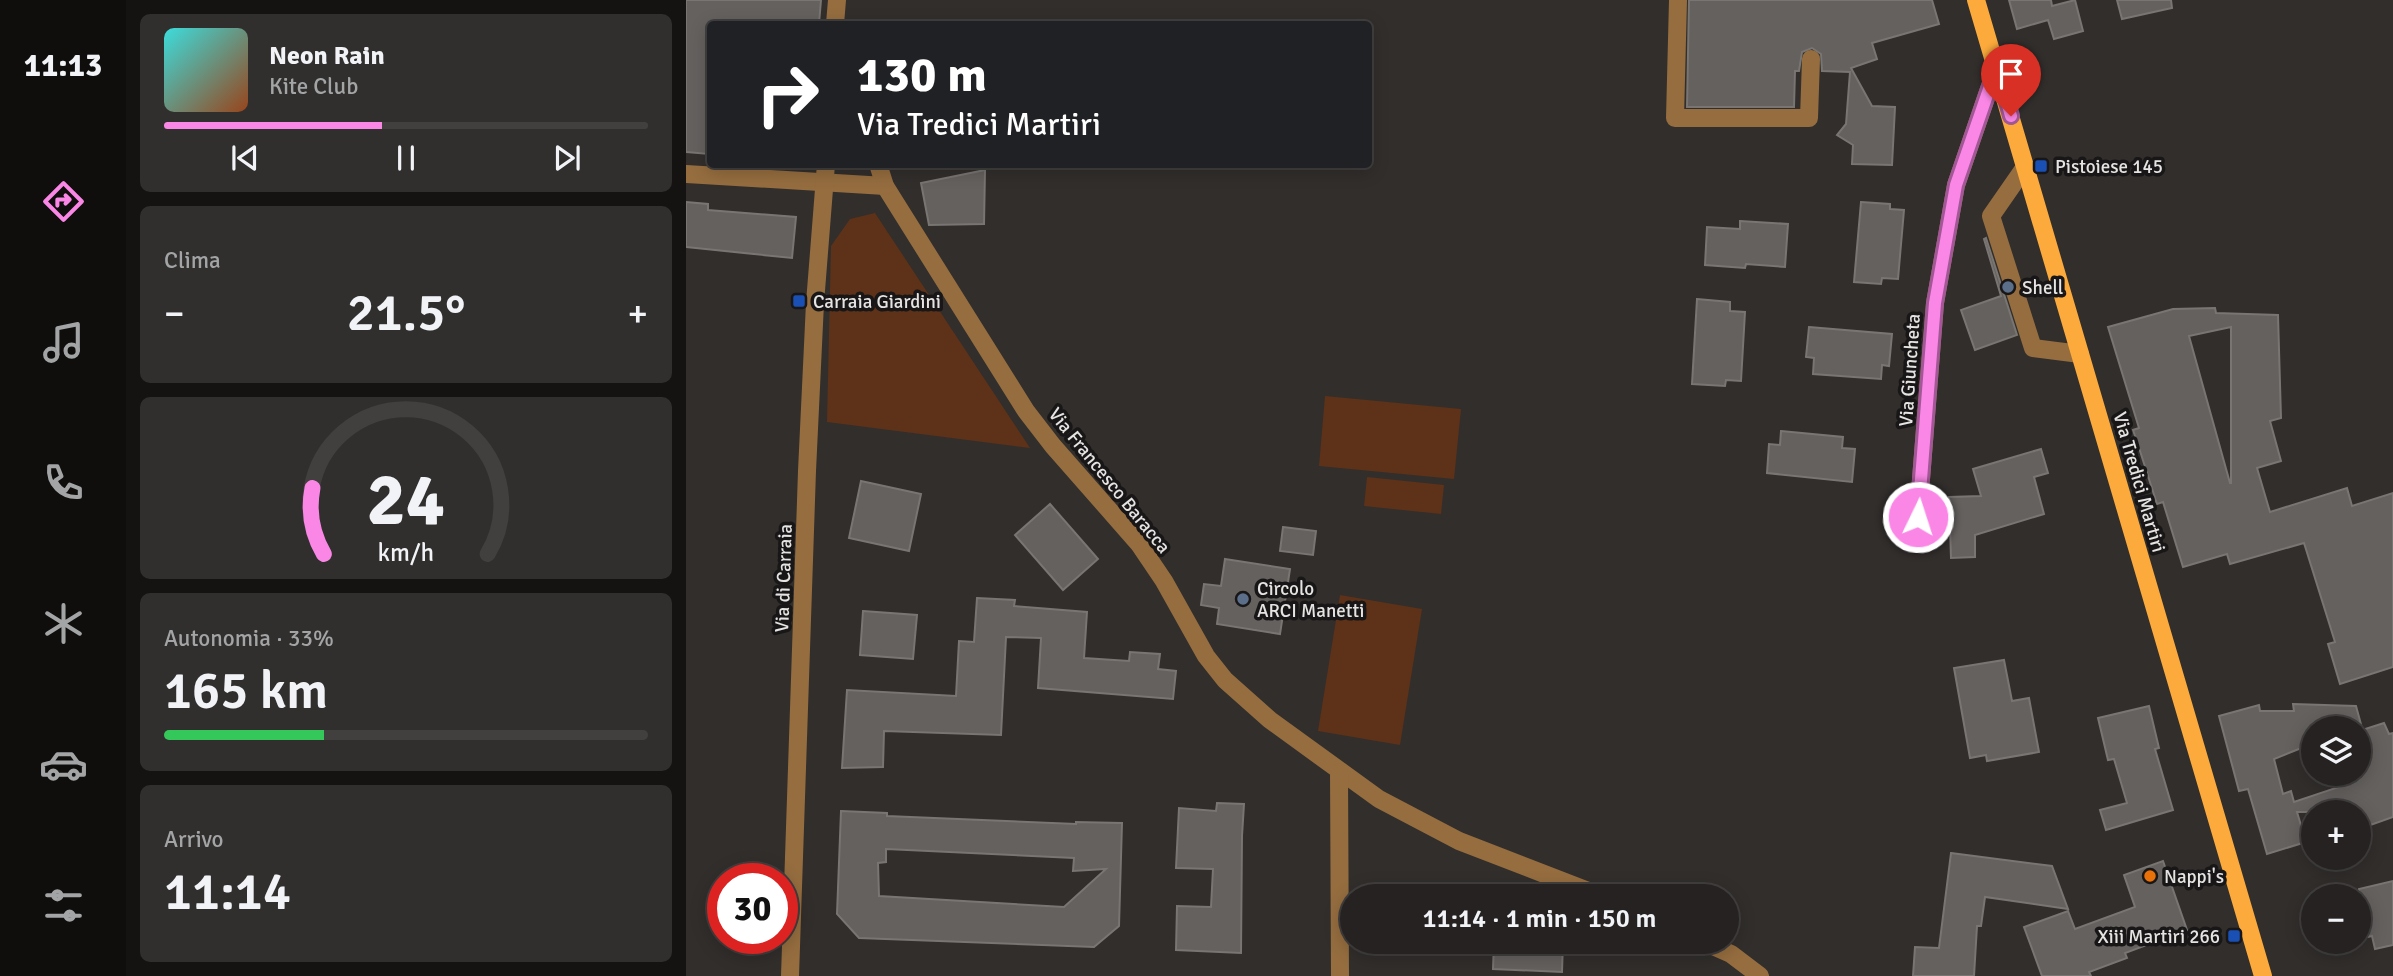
<!DOCTYPE html>
<html lang="it">
<head>
<meta charset="utf-8">
<style>
	:root { --surface:#252221; --page:#312f2e; --text:#f1f3f6; --muted:#a3a4a5; --line:#423f3f; --accent:#fa87e6 }
	body { margin:0; font-family:Signika,sans-serif; background:var(--page); color:var(--text); height:100vh; display:flex; flex-direction:column; font-size:26px; white-space:nowrap }
	* { box-sizing:border-box; margin:0 }
	p { font-size:23px; color:var(--muted) }
	.icon { flex:none; width:38px; height:38px; fill:none; stroke:currentColor; stroke-width:2; stroke-linecap:round; stroke-linejoin:round }
	.map { position:relative; flex:1; overflow:hidden }
	.sheet { display:flex; flex-direction:column; gap:14px; padding:14px; background:#141312; width:560px }
	.sheet>* { flex:none }
	.banner { position:absolute; left:21px; top:21px; width:665px; height:147px; border-radius:7px; box-shadow:0 4px 18px #0003,0 0 0 2px var(--line); background:#202124; color:#fff; overflow:hidden }
	.fabs { position:absolute; left:1615px; top:716px; display:grid; gap:14px }
	.fabs a { display:grid; place-items:center; width:70px; height:70px; border-radius:50%; background:var(--surface); box-shadow:0 4px 18px #0003,0 0 0 2px var(--line); font-size:35px }
	.speed { position:absolute; left:21px; top:863px; display:flex; gap:14px; font-size:35px; font-weight:700; text-align:center }
	.speed>* { display:grid; place-content:center; width:91px; height:91px; border-radius:50%; background:var(--surface); box-shadow:0 4px 18px #0003,0 0 0 2px var(--line); line-height:1 }
	.speed .limit { border:10px solid #d22; background:#fff; color:#111 }
	.pin { position:absolute; display:grid; place-items:center; width:60px; height:60px; color:#fff; margin:-72px -30px; border-radius:50% 50% 50% 0; rotate:-45deg; box-shadow:0 0 7px #0007 }
	.pin .icon { rotate:45deg }
	.me { position:absolute; width:77px; margin:-38px; rotate:4deg; stroke-linejoin:round; filter:drop-shadow(0 0 5px #0008) }
	.turn { display:flex; align-items:center; gap:24px; height:147px; padding:0 35px; font-size:32px }
	.turn .icon { width:91px; height:91px; stroke-width:2.5 }
	.turn b { display:block; font-size:49px; line-height:60px }
	.big { font-size:52px; font-weight:600; line-height:1.1 }
	.sheet .tile { flex:1; display:flex; flex-direction:column; justify-content:center; gap:10px; min-width:0; padding:0 24px; border-radius:10px; background:var(--page) }
	.sheet .dial { align-items:center; gap:0 }
	.dial svg { height:182px; overflow:visible; fill:none; stroke:var(--line); stroke-width:7; stroke-linecap:round; text-anchor:middle }
	.dial text { fill:var(--text); stroke:none }
	.song { display:flex; align-items:center; gap:21px }
	.cover { width:84px; height:84px; border-radius:10px; background:linear-gradient(135deg,hsl(180 70% 55%),hsl(20 70% 35%)) }
	.played { height:7px; border-radius:4px; background:linear-gradient(90deg,var(--accent) 45%,var(--line) 45%) }
	.keys { display:flex; justify-content:space-around; direction:ltr }
	.heat { display:flex; justify-content:space-between; align-items:center; font-size:38px; direction:ltr }
	.charge { height:10px; border-radius:5px; background:linear-gradient(90deg,#34c759 33%,var(--line) 0) }
	.trip { position:absolute; left:654px; top:884px; width:399px; height:70px; border-radius:35px; background:var(--surface); box-shadow:0 4px 18px #0003,0 0 0 2px var(--line); font-weight:600; line-height:70px; text-align:center }
	main { display:flex; flex:1; min-height:0 }
	.tab-bar { display:flex; flex-direction:column; width:126px; justify-content:space-around; align-items:center; background:#0f0e0d; color:var(--muted) }
	.tab-bar .icon { width:49px; height:49px }
	.tab-bar .current { color:var(--accent) }
	.tab-bar b { font-size:32px; color:var(--text) }
	.map>svg:first-child { display:block }
	.green { fill:#5d3218 }
	.building { fill:#64615f; stroke:#787573; stroke-width:2; fill-rule:evenodd }
	.lines { fill:none; stroke-linecap:round; stroke-linejoin:round }
	.minor { stroke:#956d3f; stroke-width:18 }
	.major { stroke:#fbaa3b; stroke-width:18 }
	.route-casing { stroke:#a25896; stroke-width:18 }
	.route { stroke:#fa87e6; stroke-width:12 }
	.transit-dot { fill:#1a4fb4; stroke:#181616; stroke-width:2.5 }
	.service-dot { fill:#5c6f8a; stroke:#181616; stroke-width:2.5 }
	.food-dot { fill:#e8710a; stroke:#181616; stroke-width:2.5 }
	.labels { text-anchor:middle; stroke-width:7; stroke-linejoin:round; paint-order:stroke }
	.poi-label { font-size:19px; fill:#e6e4e3; stroke:#181616; text-anchor:start }
	.street-label { font-size:19px; fill:#e6e4e3; stroke:#181616 }
</style>
</head>
<body>
<main>
<nav class="tab-bar">
<b>11:13</b>
<svg class="icon current" aria-label="directions" viewBox="0 0 24 24"><path d="M12 3l9 9-9 9-9-9zM9 14v-3h6M13 9l2 2-2 2"/></svg>
<svg class="icon" aria-label="music" viewBox="0 0 24 24"><path d="M9 18V5l10-2v13"/><circle cx="6" cy="18" r="3"/><circle cx="16" cy="16" r="3"/></svg>
<svg class="icon" aria-label="phone" viewBox="0 0 24 24"><path d="M5 4h4l2 5-3 2q2 4 5 5l2-3 5 2v4C11 20 4 13 5 4z"/></svg>
<svg class="icon" aria-label="climate" viewBox="0 0 24 24"><path d="M12 3v18M4 7l16 10M4 17L20 7"/></svg>
<svg class="icon" aria-label="car" viewBox="0 0 24 24"><path d="M5 17H2v-5l4-1 3-4h7l3 4 3 1v5h-3M9 17h6M6 11h13"/><circle cx="7" cy="17" r="2"/><circle cx="17" cy="17" r="2"/></svg>
<svg class="icon" aria-label="filters" viewBox="0 0 24 24"><path d="M4 7h16M4 17h16"/><circle cx="9" cy="7" r="2"/><circle cx="15" cy="17" r="2"/></svg>
</nav>
<section class="sheet">
<div class="tile">
<div class="song"><i class="cover"></i><div><b>Neon Rain</b><p>Kite Club</p></div></div>
<div class="played"></div>
<div class="keys"><svg class="icon" aria-label="previous" viewBox="0 0 24 24"><path d="M18 5L8 12l10 7zM5 5v14"/></svg><svg class="icon" aria-label="pause" viewBox="0 0 24 24"><path d="M8 5v14M16 5v14"/></svg><svg class="icon" aria-label="next" viewBox="0 0 24 24"><path d="M6 5l10 7-10 7zM19 5v14"/></svg></div>
</div>
<div class="tile"><p>Clima</p>
<div class="heat"><a>−</a><b class="big">21.5°</b><a>+</a></div>
</div>
<div class="tile dial"><svg viewBox="0 0 100 80">
<path d="M14 69A42 42 0 1 1 86 69"/>
<path d="M14 69A42 42 0 0 1 9 40" stroke="#fa87e6"/>
<text x="50" y="56" font-size="32" font-weight="700">24</text>
<text x="50" y="72" font-size="11">km/h</text>
</svg></div>
<div class="tile"><p>Autonomia · 33%</p><b class="big">165 km</b><div class="charge"></div></div>
<div class="tile"><p>Arrivo</p><b class="big">11:14</b></div>
</section>
<div class="map">
<svg width="1707" height="976" viewBox="0 0 1707 976">
	<rect width="100%" height="100%" fill="#312e2c"/>
	<!-- green -->
	<g class="green">
		<polygon points="189,213 344,448 141,422 145,246 164,219"/>
		<polygon points="639,396 775,409 768,479 633,466"/>
		<polygon points="681,477 758,485 755,514 678,506"/>
		<polygon points="654,595 736,609 714,745 632,731"/>
	</g>
	<!-- building -->
	<g class="building">
		<polygon points="0,0 135,0 133,24 24,24 23,154 0,152"/>
		<polygon points="1003,0 1246,0 1253,24 1186,43 1191,59 1165,68 1186,106 1209,107 1206,165 1166,164 1167,145 1151,135 1160,124 1164,72 1136,71 1135,54 1126,48 1116,52 1113,71 1109,71 1108,107 1001,107"/>
		<polygon points="1323,0 1365,0 1366,6 1389,0 1397,31 1368,39 1362,20 1331,29"/>
		<polygon points="1431,0 1485,0 1486,8 1436,19"/>
		<polygon points="299,170 298,224 243,225 235,183"/>
		<polygon points="0,202 22,204 22,210 110,217 106,258 0,247"/>
		<polygon points="1175,202 1204,204 1204,209 1218,210 1212,279 1196,278 1195,284 1168,282"/>
		<polygon points="1054,221 1102,224 1099,267 1060,264 1059,268 1019,265 1021,227 1054,229"/>
		<polygon points="1300,238 1331,335 1289,350 1275,310 1315,296 1298,239"/>
		<polygon points="1011,299 1044,302 1044,311 1059,312 1055,381 1040,380 1039,386 1006,384"/>
		<path d="M1529 308 1530 313 1592 315 1595 418 1584 421 1595 461 1571 468 1584 512 1661 488 1666 506 1707 493V667L1654 684 1642 644 1649 642 1618 543 1544 564 1541 554 1497 567 1477 502 1471 504 1454 451 1447 430 1453 428 1422 327 1487 309ZM1545 327V483H1544L1503 336Z"/>
		<polygon points="1123,327 1206,334 1203,366 1196,365 1195,379 1127,374 1128,358 1120,357"/>
		<polygon points="1095,431 1157,437 1156,448 1169,449 1166,482 1081,473 1083,444 1094,445"/>
		<polygon points="1355,449 1362,473 1348,477 1358,514 1289,535 1289,557 1265,558 1263,497 1295,496 1287,469"/>
		<polygon points="175,481 235,494 223,551 163,538"/>
		<polygon points="364,504 412,559 377,590 329,535"/>
		<polygon points="597,527 630,531 627,555 594,551"/>
		<polygon points="539,559 604,569 594,634 531,624 533,608 515,605 518,584 535,586"/>
		<polygon points="291,598 329,600 328,606 401,612 398,658 443,661 444,652 474,654 472,669 490,671 487,699 352,688 355,638 320,637 315,735 198,731 197,767 156,768 161,690 270,696 273,641 288,642"/>
		<polygon points="177,611 231,615 227,659 174,655"/>
		<polygon points="1318,660 1326,701 1343,698 1353,752 1301,761 1300,755 1284,758 1268,668"/>
		<polygon points="1607,704 1670,706 1676,728 1628,728 1628,743 1588,759 1597,794 1605,791 1608,802 1653,787 1648,774 1673,774 1673,731 1698,723 1703,734 1707,733 1707,817 1673,829 1673,812 1611,812 1620,842 1581,854 1562,789 1553,791 1533,716 1573,705 1574,711 1608,711"/>
		<polygon points="1463,706 1473,748 1469,749 1487,810 1420,830 1414,810 1441,803 1428,759 1422,760 1412,718"/>
		<polygon points="531,803 558,804 556,836 555,953 490,950 491,906 525,907 527,869 490,868 493,808 530,811"/>
		<path d="M155 811 201 813V816L390 824V822L436 823 433 926 408 947 173 938 151 914ZM200 849 388 858 387 871 420 869 378 907 193 896 192 863 200 862Z"/>
		<polygon points="1265,853 1366,866 1382,909 1299,897 1295,926 1291,926 1288,976 1227,976 1229,947 1253,948"/>
		<polygon points="1477,861 1501,930 1439,953 1441,958 1403,972 1405,976 1356,976 1338,927 1382,911 1389,929 1449,907 1438,875"/>
		<polygon points="1707,881 1707,945 1689,949 1686,936 1677,938 1673,923 1673,889"/>
		<polygon points="808,942 877,942 876,972 807,969"/>
	</g>
	<g class="lines">
		<!-- minor -->
		<g class="minor">
			<polyline points="992,0 989,118 1123,118 1125,59"/>
			<polyline points="149,24 151,0"/>
			<polyline points="192,164 199,186 340,411 367,446 453,544 478,581 520,656 539,680 584,720 693,799 773,841 915,896"/>
			<polyline points="1339,167 1305,216 1347,348 1394,354"/>
			<polyline points="0,174 199,186"/>
			<polyline points="1232,517 1249,303 1270,185 1311,66"/>
			<polyline points="653,772 654,976"/>
			<polyline points="1018,942 1045,954 1074,976"/>
			<polyline points="104,976 121,471 129,303 140,164"/>
		</g>
		<!-- major -->
		<polyline class="major" points="1290,0 1577,976"/>
	</g>
	<g class="lines">
		<!-- route casing -->
		<g class="route-casing">
			<polyline id="route" points="1232,517 1249,303 1270,185 1311,66 1325,116"/>
		</g>
		<!-- route -->
		<use href="#route" class="route"/>
	</g>
	<!-- markers -->
	<g class="transit-dot">
		<rect x="1348" y="159" width="14" height="14" rx="3.5"/>
		<rect x="106" y="294" width="14" height="14" rx="3.5"/>
		<rect x="1541" y="929" width="14" height="14" rx="3.5"/>
	</g>
	<g class="service-dot">
		<circle cx="1322" cy="287" r="7"/>
		<circle cx="557" cy="599" r="7"/>
	</g>
	<circle class="food-dot" cx="1464" cy="876" r="7"/>
	<g class="labels">
		<!-- poi labels -->
		<g class="poi-label">
			<text x="1369" y="173">Pistoiese 145</text>
			<text x="1336" y="294">Shell</text>
			<text x="127" y="308">Carraia Giardini</text>
			<text x="571" y="595">Circolo<tspan x="571" dy="22">ARCI Manetti</tspan></text>
			<text x="1478" y="883">Nappi's</text>
			<text x="1534" y="943" text-anchor="end">Xiii Martiri 266</text>
		</g>
		<!-- street labels -->
		<g class="street-label">
			<text transform="translate(1223 370) rotate(-86)" y="7">Via Giuncheta</text>
			<text transform="translate(424 480) rotate(51)" y="7">Via Francesco Baracca</text>
			<text transform="translate(1454 482) rotate(74)" y="7">Via Tredici Martiri</text>
			<text transform="translate(97 578) rotate(-88)" y="7">Via di Carraia</text>
		</g>
	</g>
</svg>
<div class="fabs">
<a><svg class="icon" aria-label="layers" viewBox="0 0 24 24"><path d="M12 4l9 5-9 5-9-5zM3 14l9 5 9-5"/></svg></a>
<a>+</a>
<a>−</a>
</div>
<div class="speed"><div class="limit">30</div></div>
<div class="pin" style="left:1325px;top:116px;background:#d93025"><svg class="icon" aria-label="arrive" viewBox="0 0 24 24"><path d="M6 21V4h12l-3 4 3 4H6"/></svg></div>
<svg class="me" style="left:1232px;top:517px" viewBox="-20 -20 40 40"><circle r="17" fill="#fa87e6" stroke="#fff" stroke-width="3"/><path d="M0-11L8 9 0 5-8 9z" fill="#fff"/></svg>
<div class="trip">11:14 · 1 min · 150 m</div>
<div class="banner">
<div class="turn"><svg class="icon" aria-label="right" viewBox="0 0 24 24"><path d="M7 20v-9h11M14 6l5 5-5 5"/></svg><div><b>130 m</b>Via Tredici Martiri</div></div>
</div>
</div>
</main>
</body>
</html>
